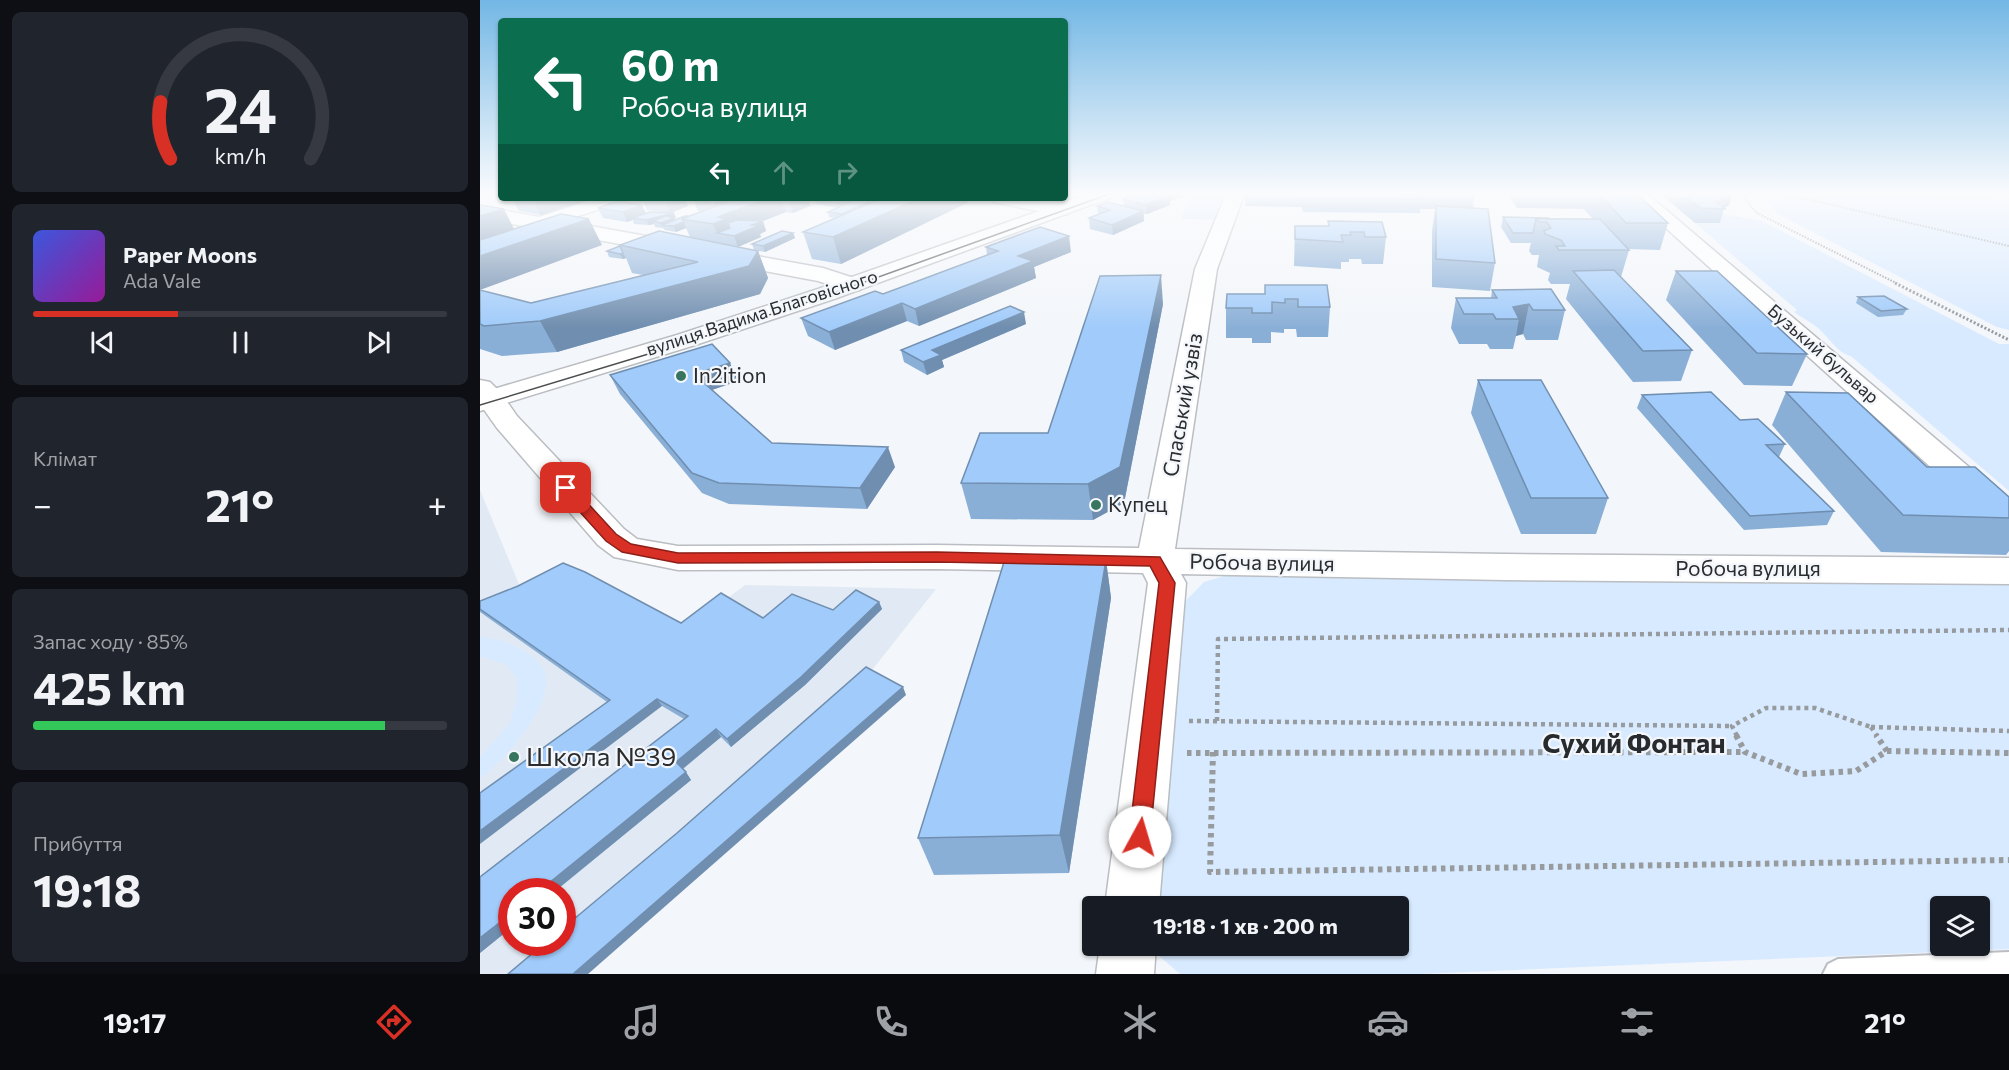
<!DOCTYPE html>
<html lang="uk">
<head>
<meta charset="utf-8">
<style>
	:root { --surface:#171b24; --page:#20242c; --text:#f1f3f6; --muted:#9ea1a6; --line:#363941; --accent:#d93025 }
	body { margin:0; font-family:Commissioner,sans-serif; background:var(--page); color:var(--text); height:100vh; display:flex; flex-direction:column; font-size:22px; white-space:nowrap }
	* { box-sizing:border-box; margin:0 }
	p { font-size:20px; color:var(--muted) }
	.icon { flex:none; width:33px; height:33px; fill:none; stroke:currentColor; stroke-width:2; stroke-linecap:round; stroke-linejoin:round }
	.map { position:relative; flex:1; overflow:hidden }
	.details { display:flex; flex-direction:column; gap:12px; padding:12px; background:#0d0f14; width:480px }
	.details>* { flex:none }
	.banner { position:absolute; left:18px; top:18px; width:570px; height:183px; border-radius:6px; box-shadow:0 2px 4px #0004; background:#0b6e4f; color:#fff; overflow:hidden }
	.fabs { position:absolute; left:1450px; top:896px; display:grid; gap:12px }
	.fabs a { display:grid; place-items:center; width:60px; height:60px; border-radius:6px; background:var(--surface); box-shadow:0 2px 4px #0004; font-size:30px }
	.speed { position:absolute; left:18px; top:878px; display:flex; gap:12px; font-size:30px; font-weight:700; text-align:center }
	.speed>* { display:grid; place-content:center; width:78px; height:78px; border-radius:50%; background:var(--surface); box-shadow:0 2px 4px #0004; line-height:1 }
	.speed .limit { border:9px solid #d22; background:#fff; color:#111 }
	.pin { position:absolute; display:grid; place-items:center; width:51px; height:51px; color:#fff; margin:-26px; border-radius:12px; box-shadow:0 3px 9px #0006 }
	.me { position:absolute; width:66px; margin:-33px; rotate:6deg; stroke-linejoin:round; filter:drop-shadow(0 0 4px #0008) }
	.turn { display:flex; align-items:center; gap:21px; height:126px; padding:0 24px; font-size:27px }
	.turn .icon { width:78px; height:78px; stroke-width:2.5 }
	.turn b { display:block; font-size:42px; line-height:51px }
	.lanes { display:flex; align-items:center; height:57px; padding:0 24px; background:#0003; justify-content:center; gap:30px; direction:ltr }
	.lanes .off { opacity:.35 }
	.big { font-size:45px; font-weight:700; line-height:1.1 }
	.details .tile { flex:1; display:flex; flex-direction:column; justify-content:center; gap:9px; min-width:0; padding:0 21px; border-radius:9px; background:var(--page) }
	.details .dial { align-items:center; gap:0 }
	.dial svg { height:156px; overflow:visible; fill:none; stroke:var(--line); stroke-width:7; stroke-linecap:round; text-anchor:middle }
	.dial text { fill:var(--text); stroke:none }
	.song { display:flex; align-items:center; gap:18px }
	.cover { width:72px; height:72px; border-radius:9px; background:linear-gradient(135deg,hsl(230 70% 55%),hsl(300 70% 35%)) }
	.played { height:6px; border-radius:3px; background:linear-gradient(90deg,var(--accent) 35%,var(--line) 35%) }
	.keys { display:flex; justify-content:space-around; direction:ltr }
	.heat { display:flex; justify-content:space-between; align-items:center; font-size:33px; direction:ltr }
	.charge { height:9px; border-radius:4px; background:linear-gradient(90deg,#34c759 85%,var(--line) 0) }
	.trip { position:absolute; left:602px; top:896px; width:327px; height:60px; border-radius:6px; background:var(--surface); box-shadow:0 2px 4px #0004; font-weight:700; line-height:60px; text-align:center }
	.menu { display:flex; height:96px; justify-content:space-around; align-items:center; background:#090b0e; color:var(--muted) }
	.menu .icon { width:42px; height:42px }
	.menu .selected { color:var(--accent) }
	.menu b { font-size:27px; color:var(--text) }
	main { display:flex; flex:1; min-height:0 }
	.map>svg:first-child { display:block }
	.built { fill:#e1eaf4; fill-rule:evenodd }
	.green { fill:#d8eaff; fill-rule:evenodd }
	.lines { fill:none; stroke-linecap:round; stroke-linejoin:round }
	.lane-casing { stroke:#babdc1; stroke-width:4 }
	.street-casing { stroke:#babdc1; stroke-width:3 }
	.secondary-casing { stroke:#babdc1; stroke-width:3 }
	.path-far3 { stroke:#989b9e; stroke-width:2; stroke-dasharray:1.5 1.5; stroke-linecap:butt }
	.path-far2 { stroke:#989b9e; stroke-width:3; stroke-dasharray:2 2; stroke-linecap:butt }
	.path-far1 { stroke:#989b9e; stroke-width:4.5; stroke-dasharray:4 4; stroke-linecap:butt }
	.path { stroke:#989b9e; stroke-width:6; stroke-dasharray:4.5 4.5; stroke-linecap:butt }
	.lane { fill:#fff; fill-rule:evenodd }
	.street { fill:#fff; fill-rule:evenodd }
	.secondary { fill:#fff; fill-rule:evenodd }
	.tram { stroke:#4b4d4f; stroke-width:1.5 }
	.wall { fill:#8aafd7 }
	.shaded-wall { fill:#708eaf }
	.building { fill:#a0cbfa; stroke:#708eaf; stroke-width:1.5 }
	.route { fill:#d93025; stroke:#8d1f18; stroke-width:1.5 }
	.poi-dot { fill:#377561; stroke:#f3f6fa; stroke-width:2 }
	.labels { text-anchor:middle; stroke-width:4.5; stroke-linejoin:round; paint-order:stroke }
	.far-street-label { font-size:18px; fill:#2a2c2d; stroke:#f3f6fa }
	.poi-label { font-size:21px; fill:#2a2c2d; stroke:#f3f6fa; text-anchor:start }
	.street-label { font-size:21px; fill:#2a2c2d; stroke:#f3f6fa }
	.near-poi-label { font-size:26px; fill:#2a2c2d; stroke:#f3f6fa; text-anchor:start }
	.near-neighbourhood-label { font-size:27px; font-weight:bold; fill:#282b2e; stroke:#f3f6fa }
</style>
</head>
<body>
<main>
<section class="details">
<div class="tile dial"><svg viewBox="0 0 100 80">
<path d="M14 69A42 42 0 1 1 86 69"/>
<path d="M14 69A42 42 0 0 1 9 40" stroke="#d93025"/>
<text x="50" y="56" font-size="32" font-weight="700">24</text>
<text x="50" y="72" font-size="11">km/h</text>
</svg></div>
<div class="tile">
<div class="song"><i class="cover"></i><div><b>Paper Moons</b><p>Ada Vale</p></div></div>
<div class="played"></div>
<div class="keys"><svg class="icon" aria-label="previous" viewBox="0 0 24 24"><path d="M18 5L8 12l10 7zM5 5v14"/></svg><svg class="icon" aria-label="pause" viewBox="0 0 24 24"><path d="M8 5v14M16 5v14"/></svg><svg class="icon" aria-label="next" viewBox="0 0 24 24"><path d="M6 5l10 7-10 7zM19 5v14"/></svg></div>
</div>
<div class="tile"><p>Клімат</p>
<div class="heat"><a>−</a><b class="big">21°</b><a>+</a></div>
</div>
<div class="tile"><p>Запас ходу · 85%</p><b class="big">425 km</b><div class="charge"></div></div>
<div class="tile"><p>Прибуття</p><b class="big">19:18</b></div>
</section>
<div class="map">
<svg width="1529" height="974" viewBox="0 0 1529 974">
	<rect width="100%" height="100%" fill="#f3f6fa"/>
	<!-- built -->
	<path class="built" d="M0 490 43 594 205 630 265 585 456 589 389 674 426 695 108 974H0ZM32 891H82V942H32Z"/>
	<!-- green -->
	<g class="green">
		<polygon points="708,192 751,192 739,220 701,219 712,193"/>
		<polygon points="1280,193 1529,198 1529,330 1517,327 1298,214"/>
		<path d="M1236 213 1282 221 1519 344H1529V491L1371 356C1357 353 1349 337 1338 328 1331 322 1322 318 1314 312L1317 310 1215 223Z"/>
		<path d="M751 574 1529 578V949L940 974H700L677 954 673 945H918V906H666L696 611 724 582ZM1461 906H1500V945H1461Z"/>
		<path d="M0 637C15 638 31 643 44 651 54 657 65 666 66 679 69 709 24 762 0 778V757L29 725 37 698V679L27 665 0 656Z"/>
	</g>
	<g class="lines">
		<!-- lane casing -->
		<g class="lane-casing">
			<polygon id="lane" points="1529,952 1529,974 1343,974 1348,964 1358,959"/>
		</g>
		<!-- street casing -->
		<g class="street-casing">
			<g id="street">
				<polygon points="747,192 765,192 737,269 695,549 1025,554 1529,558 1529,584 1025,580 701,574 706,583 679,906 625,906 668,583 663,573 457,569 198,570 134,557 118,545 17,428 0,404 0,380 10,382 21,393 37,416 144,529 157,539 198,546 457,545 659,548 715,269"/>
				<polygon points="1146,192 1165,192 1529,501 1529,530 1517,527"/>
				<polygon points="118,198 145,198 142,202 83,221 343,268 380,280 383,285 380,290 372,292 338,281 0,218 0,206 59,217"/>
				<path d="M510 198C529 198 577 193 589 210L587 214C580 216 523 204 513 202Z"/>
				<polygon points="620,945 676,945 674,974 616,974"/>
			</g>
		</g>
		<!-- secondary casing -->
		<g class="secondary-casing">
			<polygon id="secondary" points="613,192 638,192 635,196 354,299 215,345 0,411 0,393 197,335 338,289"/>
		</g>
		<!-- path-far3 -->
		<g class="path-far3">
			<polyline points="1259,192 1277,213 1418,284"/>
			<polyline points="1454,192 1529,193"/>
			<polyline points="1260,194 1314,196 1529,246"/>
		</g>
		<!-- path-far2 -->
		<polyline class="path-far2" points="1415,283 1529,340"/>
		<!-- path-far1 -->
		<g class="path-far1">
			<polyline points="709,721 1252,726"/>
			<polyline points="737,721 738,639 1529,630"/>
			<polyline points="1391,727 1529,731"/>
			<polyline points="1391,727 1397,736"/>
			<polyline points="1257,736 1252,726 1286,708 1335,708 1391,727"/>
		</g>
		<!-- path -->
		<g class="path">
			<polyline points="1256,735 1265,752 1321,774 1376,771 1407,751 1396,735"/>
			<polyline points="1407,751 1529,753"/>
			<polyline points="733,752 730,872 1529,860"/>
			<polyline points="707,753 1265,752"/>
		</g>
		<!-- lane -->
		<use href="#lane" class="lane"/>
		<!-- street -->
		<use href="#street" class="street"/>
		<!-- secondary -->
		<use href="#secondary" class="secondary"/>
		<!-- tram -->
		<polyline class="tram" points="0,405 208,342 340,298 635,192"/>
	</g>
	<!-- wall -->
	<g class="wall">
		<polygon points="765,192 995,195 993,208 1015,263 1010,291 952,287 952,231 955,209 940,209 940,213 823,212 822,207 765,206"/>
		<polygon points="1030,192 1155,192 1188,223 1180,250 1148,249 1149,250 1141,277 1212,350 1201,381 1153,382 1086,299 1090,284 1071,284 1068,280 1070,273 1057,267 1059,255 1052,255 1049,251 1051,243 1031,243 1021,227 1023,217 1113,219 1104,209 1037,208 1029,196"/>
		<polygon points="1178,192 1253,192 1249,205 1244,208 1240,223 1215,223"/>
		<polygon points="705,195 690,201 690,205 667,214 664,214 664,221 633,235 610,229 609,218 618,214 617,206 644,206 643,199"/>
		<polygon points="32,198 115,198 61,215 39,211"/>
		<polygon points="151,198 210,198 205,199 208,206 191,213 196,218 194,218 195,220 222,211 218,211 214,201 222,198 253,198 254,199 257,198 383,198 379,200 391,201 391,203 489,202 361,264 332,259 323,232 356,218 349,217 348,212 357,208 337,204 335,200 329,202 330,206 313,213 306,212 283,221 286,231 280,234 281,237 258,247 278,251 288,278 280,294 77,352 22,356 0,349 0,290 51,303 163,275 152,273 146,258 143,259 129,257 127,251 140,246 140,245 210,237 206,228 196,232 185,230 183,228 175,227 174,224 169,225 154,224 153,220 147,222 123,218 118,208 166,213 183,212 167,210 164,203 152,201"/>
		<polygon points="848,221 906,237 903,264 882,264 881,259 869,259 869,262 861,262 861,269 814,266 815,226 848,226"/>
		<polygon points="313,233 315,238 285,252 274,250 272,244"/>
		<polygon points="506,247 591,252 554,267 556,278 439,326 427,321 355,350 328,336 321,318 403,294 507,255"/>
		<polygon points="1196,271 1327,354 1312,386 1264,385 1186,300"/>
		<polygon points="785,285 850,307 848,337 817,337 816,329 804,329 804,333 791,332 791,343 772,343 772,338 746,338 746,308 785,294"/>
		<polygon points="1012,290 1085,310 1078,340 1046,340 1043,334 1036,336 1033,349 1010,349 1007,344 979,344 971,328 976,298 1011,298"/>
		<polygon points="1378,297 1427,309 1423,315 1398,317 1376,303"/>
		<polygon points="683,304 644,503 613,520 491,519 481,483 568,433"/>
		<polygon points="546,324 462,360 464,367 447,375 424,362 421,350"/>
		<polygon points="130,375 258,381 232,390 292,443 415,467 387,509 249,504 222,493 140,394"/>
		<polygon points="998,380 1128,498 1116,534 1041,534 991,413"/>
		<polygon points="1306,392 1447,467 1529,497 1529,551 1526,555 1401,552 1292,425"/>
		<polygon points="1162,395 1260,420 1305,444 1299,457 1354,511 1347,525 1264,530 1157,408"/>
		<polygon points="626,560 631,598 589,873 454,875 438,838"/>
		<polygon points="0,601 201,623 283,618 353,610 399,602 402,609 325,685 251,747 241,737 203,769 211,780 0,953 0,877 204,719 182,706 127,702 0,612"/>
	</g>
	<!-- shaded-wall -->
	<g class="shaded-wall">
		<polygon points="700,192 705,192 705,195 690,201 690,205 667,214 666,205 690,195"/>
		<polygon points="1253,192 1249,205 1242,209 1245,202 1241,199"/>
		<polygon points="52,198 115,198 61,215"/>
		<polygon points="200,198 204,198 208,206 190,213 186,203"/>
		<polygon points="248,198 253,198 256,206 238,213 234,203"/>
		<polygon points="273,198 301,198 306,212 283,221 286,231 280,234 281,237 258,247 254,236 237,233 233,224 238,217"/>
		<polygon points="308,198 339,198 329,202 330,206 313,213"/>
		<polygon points="369,198 383,198 358,208 357,203"/>
		<polygon points="440,198 488,198 489,202 361,264 353,237"/>
		<polygon points="391,201 392,206 364,219 362,214"/>
		<polygon points="162,205 167,215 152,218 153,220 147,222 143,212"/>
		<polygon points="24,209 37,235 0,247 0,216"/>
		<polygon points="663,211 664,221 633,235 632,225"/>
		<polygon points="194,213 196,218 194,218 196,223 182,225 183,228 181,223 173,221 174,224 169,225 166,220"/>
		<polygon points="109,219 122,245 0,290 0,256"/>
		<polygon points="204,222 206,228 196,232 194,226"/>
		<polygon points="313,233 315,238 285,252 283,246"/>
		<polygon points="589,236 591,252 554,267 556,278 439,326 435,309 538,256"/>
		<polygon points="278,251 288,278 280,294 77,352 60,321"/>
		<polygon points="143,253 146,258 143,259 140,254"/>
		<polygon points="681,275 683,304 644,503 613,520 608,484"/>
		<polygon points="422,303 427,321 355,350 349,332"/>
		<polygon points="1049,304 1043,334 1036,336 1039,319 1033,307"/>
		<polygon points="544,312 546,324 462,360 464,367 447,375 443,362 452,350"/>
		<polygon points="250,363 258,381 223,393 214,374"/>
		<polygon points="408,447 415,467 387,509 380,488"/>
		<polygon points="626,560 631,598 589,873 580,835"/>
		<polygon points="399,602 402,609 325,685 251,747 247,739"/>
		<polygon points="423,687 426,695 108,974 93,974"/>
		<polygon points="177,699 182,706 0,844 0,831"/>
		<polygon points="236,729 241,737 201,770 196,762"/>
		<polygon points="206,772 211,780 75,891 59,891"/>
		<polygon points="32,913 32,927 0,953 0,938"/>
	</g>
	<!-- building -->
	<g class="building">
		<polygon points="660,192 678,192 690,195 666,205 643,199"/>
		<polygon points="678,192 700,192 690,196 690,195"/>
		<polygon points="765,192 993,192 995,195 940,195 942,199 823,198 823,193"/>
		<polygon points="1117,192 1155,192 1188,223 1146,223"/>
		<polygon points="1199,192 1253,192 1241,199 1245,202 1236,201 1245,209 1220,208"/>
		<polygon points="169,198 200,198 186,203 163,200"/>
		<polygon points="222,198 248,198 234,203 214,201"/>
		<polygon points="257,198 288,198 238,217 246,219 233,224 202,219"/>
		<polygon points="338,198 369,198 357,203 335,199"/>
		<polygon points="402,198 440,198 353,237 323,232"/>
		<polygon points="376,199 391,201 362,214 348,212"/>
		<polygon points="138,201 162,205 143,212 118,208"/>
		<polygon points="628,202 663,211 632,225 609,218 630,210 617,206"/>
		<polygon points="0,205 24,209 0,216"/>
		<polygon points="956,206 1008,209 1015,263 956,259"/>
		<polygon points="170,212 194,213 166,220 152,218"/>
		<polygon points="81,214 109,219 0,256 0,240"/>
		<polygon points="186,216 194,218 181,223 173,221"/>
		<polygon points="205,216 208,216 202,219 204,222 194,226 182,225"/>
		<polygon points="1023,217 1068,218 1070,219 1056,219 1053,233 1033,233"/>
		<polygon points="1056,219 1120,219 1149,250 1079,250 1076,246 1085,246 1081,240 1065,234 1064,231 1071,228 1067,222 1059,222"/>
		<polygon points="257,220 283,221 272,225 278,226 254,236 237,233 250,228 248,223"/>
		<polygon points="848,221 902,222 906,237 885,237 884,232 870,232 871,235 861,235 863,242 815,239 815,226 849,226"/>
		<polygon points="560,227 589,236 538,256 553,261 435,309 422,303 349,332 321,318 395,291 403,294 518,251 506,247"/>
		<polygon points="179,231 278,251 269,266 60,321 4,326 0,324 0,290 51,303 218,262 140,245"/>
		<polygon points="302,231 313,233 283,246 272,244"/>
		<polygon points="140,246 143,253 140,254 127,251"/>
		<polygon points="1134,270 1212,350 1163,351 1093,271"/>
		<polygon points="1196,271 1237,271 1327,354 1277,353"/>
		<polygon points="681,275 640,467 608,484 481,483 500,433 568,433 620,276"/>
		<polygon points="785,285 847,285 850,307 818,307 818,299 805,299 805,303 792,302 792,313 772,313 772,308 746,308 747,294 785,294"/>
		<polygon points="1071,289 1085,310 1053,310 1049,304 1033,307 1039,319 1016,319 1013,314 984,314 976,298 1017,298 1012,290"/>
		<polygon points="1404,296 1427,309 1401,311 1378,297"/>
		<polygon points="530,306 544,312 452,350 461,355 443,362 421,350"/>
		<polygon points="232,344 250,363 214,374 292,443 408,447 380,488 239,483 212,473 130,375"/>
		<polygon points="998,380 1061,380 1128,498 1051,498"/>
		<polygon points="1231,392 1260,420 1278,419 1305,444 1286,445 1354,511 1270,516 1162,395"/>
		<polygon points="1306,392 1368,393 1447,467 1495,467 1529,497 1529,518 1423,515"/>
		<polygon points="626,560 580,835 438,838 524,562"/>
		<polygon points="83,563 105,572 201,623 241,593 283,618 312,594 353,610 376,590 399,602 321,677 247,739 236,729 196,762 206,772 59,891 32,891 32,913 0,938 0,877 208,716 177,699 0,831 0,793 130,700 0,609 0,601 38,586"/>
		<polygon points="386,667 423,687 93,974 28,974 66,942 82,942 82,929 197,833"/>
	</g>
	<!-- sky -->
	<linearGradient id="sky" x2="0" y2="1"><stop stop-color="#73b7e5"/><stop offset="0.59" stop-color="#fafbfd"/><stop offset="1" stop-color="#fafbfd" stop-opacity="0"/></linearGradient>
	<rect width="1529" height="328" fill="url(#sky)"/>
	<!-- route -->
	<polygon class="route" points="86,484 91,485 136,534 151,544 198,553 457,552 680,557 695,583 670,837 667,844 660,847 652,844 649,837 679,583 670,566 457,562 198,563 142,552 126,541 81,491 79,488"/>
	<!-- markers -->
	<g class="poi-dot">
		<circle cx="201" cy="376" r="6"/>
		<circle cx="616" cy="505" r="6"/>
		<circle cx="34" cy="757" r="6"/>
	</g>
	<g class="labels">
		<!-- far-street labels -->
		<g class="far-street-label">
			<text transform="translate(282 313) rotate(-18)" y="6">вулиця Вадима Благовісного</text>
			<text transform="translate(1343 354) rotate(41)" y="6">Бузький бульвар</text>
		</g>
		<!-- poi labels -->
		<g class="poi-label">
			<text x="213" y="383">In2ition</text>
			<text x="628" y="512">Купец</text>
		</g>
		<!-- street labels -->
		<g class="street-label">
			<text transform="translate(703 405) rotate(-80)" y="7">Спаський узвіз</text>
			<text transform="translate(782 563) rotate(1)" y="7">Робоча вулиця</text>
			<text x="1268" y="576">Робоча вулиця</text>
		</g>
		<!-- near-poi labels -->
		<g class="near-poi-label">
			<text x="46" y="766">Школа №39</text>
		</g>
		<!-- near-neighbourhood labels -->
		<g class="near-neighbourhood-label">
			<text x="1154" y="753">Сухий Фонтан</text>
		</g>
	</g>
</svg>
<div class="fabs">
<a><svg class="icon" aria-label="layers" viewBox="0 0 24 24"><path d="M12 4l9 5-9 5-9-5zM3 14l9 5 9-5"/></svg></a>
</div>
<div class="speed"><div class="limit">30</div></div>
<div class="pin" style="left:86px;top:488px;background:#d93025"><svg class="icon" aria-label="arrive" viewBox="0 0 24 24"><path d="M6 21V4h12l-3 4 3 4H6"/></svg></div>
<svg class="me" style="left:660px;top:837px" viewBox="-20 -20 40 40"><circle r="19" fill="#fff"/><path d="M0-13L10 11 0 6-10 11z" fill="#d93025"/></svg>
<div class="trip">19:18 · 1 хв · 200 m</div>
<div class="banner">
<div class="turn"><svg class="icon" aria-label="left" viewBox="0 0 24 24"><path d="M17 20v-9H6M10 6l-5 5 5 5"/></svg><div><b>60 m</b>Робоча вулиця</div></div>
<div class="lanes"><svg class="icon" aria-label="left" viewBox="0 0 24 24"><path d="M17 20v-9H6M10 6l-5 5 5 5"/></svg><svg class="icon off" aria-label="ahead" viewBox="0 0 24 24"><path d="M12 20V5M6 11l6-6 6 6"/></svg><svg class="icon off" aria-label="right" viewBox="0 0 24 24"><path d="M7 20v-9h11M14 6l5 5-5 5"/></svg></div>
</div>
</div>
</main>
<nav class="menu">
<b>19:17</b>
<svg class="icon selected" aria-label="directions" viewBox="0 0 24 24"><path d="M12 3l9 9-9 9-9-9zM9 14v-3h6M13 9l2 2-2 2"/></svg>
<svg class="icon" aria-label="music" viewBox="0 0 24 24"><path d="M9 18V5l10-2v13"/><circle cx="6" cy="18" r="3"/><circle cx="16" cy="16" r="3"/></svg>
<svg class="icon" aria-label="phone" viewBox="0 0 24 24"><path d="M5 4h4l2 5-3 2q2 4 5 5l2-3 5 2v4C11 20 4 13 5 4z"/></svg>
<svg class="icon" aria-label="climate" viewBox="0 0 24 24"><path d="M12 3v18M4 7l16 10M4 17L20 7"/></svg>
<svg class="icon" aria-label="car" viewBox="0 0 24 24"><path d="M5 17H2v-5l4-1 3-4h7l3 4 3 1v5h-3M9 17h6M6 11h13"/><circle cx="7" cy="17" r="2"/><circle cx="17" cy="17" r="2"/></svg>
<svg class="icon" aria-label="filters" viewBox="0 0 24 24"><path d="M4 7h16M4 17h16"/><circle cx="9" cy="7" r="2"/><circle cx="15" cy="17" r="2"/></svg>
<b>21°</b>
</nav>
</body>
</html>
